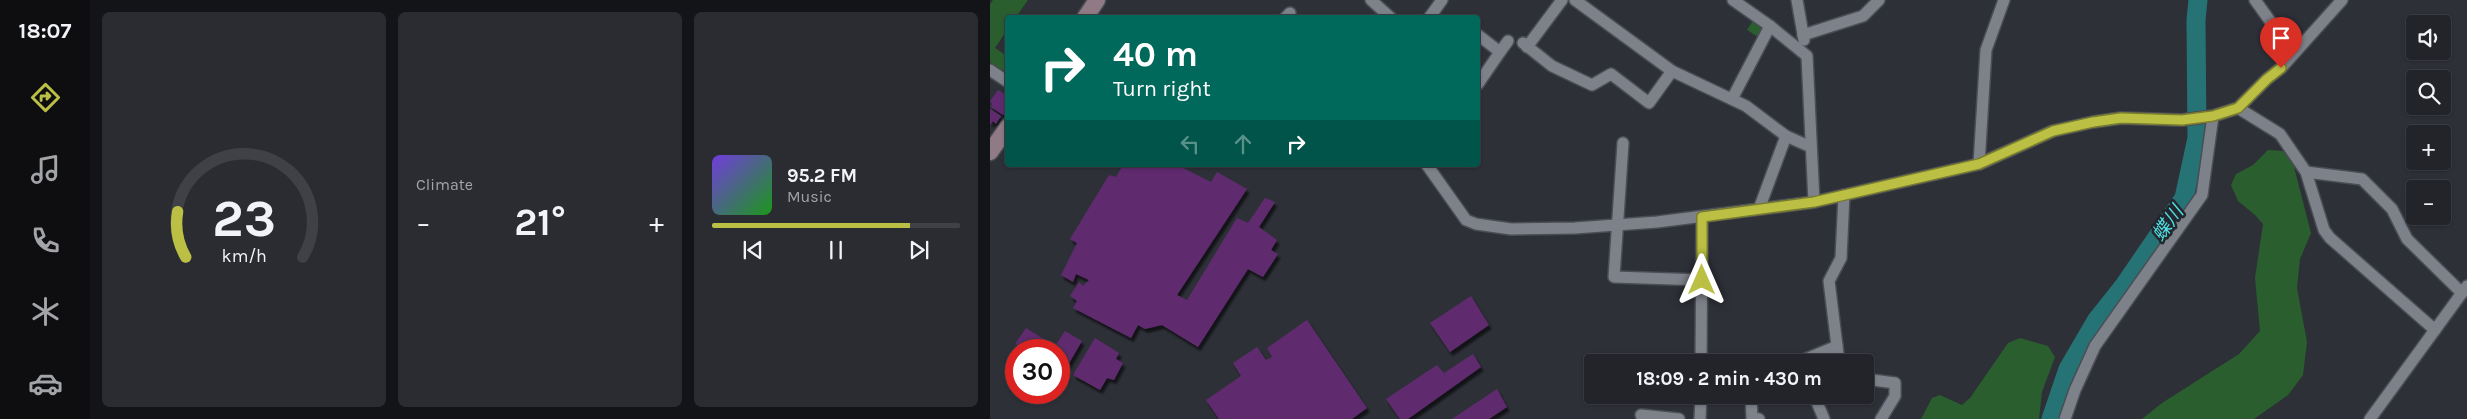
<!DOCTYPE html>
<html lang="en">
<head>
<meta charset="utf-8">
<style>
	:root { --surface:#222429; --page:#2a2c31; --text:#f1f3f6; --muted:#a2a4a8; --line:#3f4146; --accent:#bbc045 }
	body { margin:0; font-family:Karla,"Noto Sans JP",sans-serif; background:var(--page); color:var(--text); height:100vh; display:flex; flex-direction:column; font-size:19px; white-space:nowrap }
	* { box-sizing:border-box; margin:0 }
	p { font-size:16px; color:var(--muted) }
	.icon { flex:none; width:28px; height:28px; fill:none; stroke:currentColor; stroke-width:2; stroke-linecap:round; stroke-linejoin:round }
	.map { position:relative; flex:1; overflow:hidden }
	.panel { display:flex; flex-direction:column; gap:12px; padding:12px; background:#131417; width:900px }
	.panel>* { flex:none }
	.banner { position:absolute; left:15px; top:15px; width:475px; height:152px; border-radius:5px; box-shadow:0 1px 4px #0004,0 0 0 1px var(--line); background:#00695c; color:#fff; overflow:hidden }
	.fabs { position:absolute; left:1416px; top:15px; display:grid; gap:10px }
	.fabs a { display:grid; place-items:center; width:45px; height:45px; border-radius:5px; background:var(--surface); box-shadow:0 1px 4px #0004,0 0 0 1px var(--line); font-size:25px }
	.speed { position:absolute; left:15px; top:339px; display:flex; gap:10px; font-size:25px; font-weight:700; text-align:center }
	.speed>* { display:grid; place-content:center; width:65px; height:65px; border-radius:50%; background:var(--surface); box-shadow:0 1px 4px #0004,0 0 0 1px var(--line); line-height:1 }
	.speed .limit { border:8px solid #d22; background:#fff; color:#111 }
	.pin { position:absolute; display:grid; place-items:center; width:42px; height:42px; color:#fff; margin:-51px -21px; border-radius:50% 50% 50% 0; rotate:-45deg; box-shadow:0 0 5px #0007 }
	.pin .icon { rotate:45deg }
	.me { position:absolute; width:55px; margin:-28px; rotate:0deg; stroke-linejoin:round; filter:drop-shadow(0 0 4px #0008) }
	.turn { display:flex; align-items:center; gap:18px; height:105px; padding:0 25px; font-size:22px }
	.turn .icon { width:65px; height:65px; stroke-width:2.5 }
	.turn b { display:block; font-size:35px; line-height:42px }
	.lanes { display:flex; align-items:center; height:48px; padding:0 25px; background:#0003; justify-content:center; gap:25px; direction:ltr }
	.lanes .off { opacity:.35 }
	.big { font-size:38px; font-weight:700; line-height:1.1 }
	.panel .card { flex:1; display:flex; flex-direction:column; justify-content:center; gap:8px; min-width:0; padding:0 18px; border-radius:8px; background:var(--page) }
	.panel .dial { align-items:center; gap:0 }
	.dial svg { height:130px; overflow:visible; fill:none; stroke:var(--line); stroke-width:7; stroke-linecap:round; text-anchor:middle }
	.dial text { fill:var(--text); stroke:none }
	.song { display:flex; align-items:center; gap:15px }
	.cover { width:60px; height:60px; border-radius:8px; background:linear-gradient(135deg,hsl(260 70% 55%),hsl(120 70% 35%)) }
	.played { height:5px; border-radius:2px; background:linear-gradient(90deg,var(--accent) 80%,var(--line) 80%) }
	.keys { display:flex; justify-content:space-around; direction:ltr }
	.heat { display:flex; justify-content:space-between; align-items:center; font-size:28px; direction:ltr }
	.panel .tiles { flex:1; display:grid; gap:12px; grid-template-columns:repeat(3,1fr) }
	.trip { position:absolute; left:594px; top:354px; width:290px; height:50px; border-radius:5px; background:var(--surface); box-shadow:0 1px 4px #0004,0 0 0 1px var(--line); font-weight:700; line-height:50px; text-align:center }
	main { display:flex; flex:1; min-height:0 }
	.tabs { display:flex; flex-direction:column; width:90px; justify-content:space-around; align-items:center; background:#0e0e10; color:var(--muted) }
	.tabs .icon { width:35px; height:35px }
	.tabs .current { color:var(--accent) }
	.tabs b { font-size:22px; color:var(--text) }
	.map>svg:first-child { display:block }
	.green { fill:#2a5e2f }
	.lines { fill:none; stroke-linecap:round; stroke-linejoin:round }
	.river { stroke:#267375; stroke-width:19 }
	.building { fill:#602b6e; filter:url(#shadow) }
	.minor-casing { stroke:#4a4d54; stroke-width:14 }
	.secondary-casing { stroke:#4a4d54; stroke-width:19 }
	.minor { stroke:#7d8189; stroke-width:11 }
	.secondary { stroke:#907a85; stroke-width:16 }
	.route-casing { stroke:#7a7d2d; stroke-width:12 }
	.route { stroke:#bbc045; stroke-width:9 }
	.labels { text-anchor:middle; stroke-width:5; stroke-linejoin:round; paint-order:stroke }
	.water-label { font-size:19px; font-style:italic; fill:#4ee0e4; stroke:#23262d }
</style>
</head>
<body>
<main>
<nav class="tabs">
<b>18:07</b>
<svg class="icon current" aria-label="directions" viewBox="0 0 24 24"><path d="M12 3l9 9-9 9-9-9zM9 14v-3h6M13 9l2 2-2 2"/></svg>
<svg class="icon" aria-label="music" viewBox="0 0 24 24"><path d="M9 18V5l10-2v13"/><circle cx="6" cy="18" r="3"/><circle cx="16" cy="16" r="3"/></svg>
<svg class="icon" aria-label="phone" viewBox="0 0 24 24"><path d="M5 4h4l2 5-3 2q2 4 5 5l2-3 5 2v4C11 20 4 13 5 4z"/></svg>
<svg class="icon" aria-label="climate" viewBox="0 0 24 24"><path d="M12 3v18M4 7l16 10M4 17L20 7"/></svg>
<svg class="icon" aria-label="car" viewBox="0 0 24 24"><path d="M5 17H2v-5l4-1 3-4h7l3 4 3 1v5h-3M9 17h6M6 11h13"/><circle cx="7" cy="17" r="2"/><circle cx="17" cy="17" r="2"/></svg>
</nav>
<section class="panel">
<div class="tiles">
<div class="card dial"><svg viewBox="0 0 100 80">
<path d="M14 69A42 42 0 1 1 86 69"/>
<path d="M14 69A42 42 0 0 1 9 41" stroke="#bbc045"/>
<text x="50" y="56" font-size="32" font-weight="700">23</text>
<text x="50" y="72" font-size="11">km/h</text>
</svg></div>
<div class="card"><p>Climate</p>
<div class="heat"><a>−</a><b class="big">21°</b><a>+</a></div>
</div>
<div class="card">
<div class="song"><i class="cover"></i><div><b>95.2 FM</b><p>Music</p></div></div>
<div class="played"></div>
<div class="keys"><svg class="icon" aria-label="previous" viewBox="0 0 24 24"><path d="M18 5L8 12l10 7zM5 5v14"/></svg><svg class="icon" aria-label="pause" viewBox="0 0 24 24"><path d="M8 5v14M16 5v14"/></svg><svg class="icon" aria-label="next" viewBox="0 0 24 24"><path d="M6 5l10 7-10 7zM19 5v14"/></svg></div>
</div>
</div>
</section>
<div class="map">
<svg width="1477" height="419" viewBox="0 0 1477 419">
	<defs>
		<filter id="shadow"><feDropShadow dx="2.5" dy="4" stdDeviation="1" flood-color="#0009"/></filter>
	</defs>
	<rect width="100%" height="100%" fill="#2d3037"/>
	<!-- green -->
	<g class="green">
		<polygon points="3,0 38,0 26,17 18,18 17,30 5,48 17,56 17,73 0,62 0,4"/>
		<polygon points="766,16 780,26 773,40 757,30"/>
		<polygon points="1278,150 1293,151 1302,159 1321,233 1310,259 1307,288 1317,342 1313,375 1298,395 1264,419 1152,419 1172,403 1249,354 1270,331 1265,278 1273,224 1265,215 1248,201 1241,185 1246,174 1263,165"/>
		<polygon points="1030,338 1058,346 1065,357 1052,392 1049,419 931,419 942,398 950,395 972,405 980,398 1018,343"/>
	</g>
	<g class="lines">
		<!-- river -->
		<polyline class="river" points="1061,419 1078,369 1106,321 1133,287 1194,198 1207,138 1206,20 1208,0"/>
	</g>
	<!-- building -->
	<g class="building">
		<polygon points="8,90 18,96 18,109 13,115 1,107 2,104 0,101"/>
		<polygon points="0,109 11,116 6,124 3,121 0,125"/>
		<polygon points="133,165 187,165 221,182 227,172 257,189 187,295 197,300 247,218 258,223 275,198 285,202 269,227 287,240 281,250 288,254 273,277 258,269 208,347 172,325 155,329 148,325 141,338 83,308 87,301 80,296 89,282 93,286 99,280 86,274 83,282 71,275 87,243 80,239 119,175 126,177"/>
		<polygon points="481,296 499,325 460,352 440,323"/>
		<polygon points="317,320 377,408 362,419 229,419 216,400 251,376 243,363 267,347 276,360 282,357 277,348"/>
		<polygon points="36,328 65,346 75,331 92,341 74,372 69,369 69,350 36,350 25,344"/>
		<polygon points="105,338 129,353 126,359 133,363 124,380 117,378 110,390 83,375"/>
		<polygon points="483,354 491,367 418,419 410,419 396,399 447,365 454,373"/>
		<polygon points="507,389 517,407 499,419 462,419"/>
	</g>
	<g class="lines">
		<!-- minor casing -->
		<g class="minor-casing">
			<g id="minor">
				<polyline points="381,0 401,18"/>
				<polyline points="585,0 682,71 756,106 796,136 821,147"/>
				<polyline points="743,0 780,26 817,56 824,202"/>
				<polyline points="807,0 814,40"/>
				<polyline points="1265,0 1303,53"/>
				<polyline points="295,18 300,13"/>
				<polyline points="439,18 452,0"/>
				<polyline points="488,35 510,52 488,84"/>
				<polyline points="813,35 873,16 889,0"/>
				<polyline points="533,43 562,66 602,85 621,74 659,103 682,71"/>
				<polyline points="537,47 572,0"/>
				<polyline points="510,52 518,41"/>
				<polyline points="0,70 18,82"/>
				<polyline points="742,99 780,26"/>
				<polyline points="1248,108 1290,134 1316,172 1334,230 1340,238 1445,330"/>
				<polyline points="633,143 624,277 712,280"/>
				<polyline points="989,164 996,50 1014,0"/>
				<polyline points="437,165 476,220 486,224 521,229 585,228 667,222 824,202 989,164 1063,131 1103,122 1131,118 1192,120 1223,116 1248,108 1277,79 1291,68 1352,0"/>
				<polyline points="1316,172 1372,179 1402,209 1417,239 1472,293"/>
				<polyline points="769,209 796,136"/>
				<polyline points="711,362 712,217"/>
				<polyline points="811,362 811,361 847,346"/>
				<polyline points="849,362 839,281 851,258 854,195"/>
				<polyline points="875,379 905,383 905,396 891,419"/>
				<polyline points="761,395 762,418 769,419"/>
				<polyline points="824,395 834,419"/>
				<polyline points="651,415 689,419"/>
				<polyline points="710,419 711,395"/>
				<polyline points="1075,419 1085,390 1105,346 1212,195 1223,116"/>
				<polyline points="1380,419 1477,286"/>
			</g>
		</g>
		<!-- secondary casing -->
		<g class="secondary-casing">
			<g id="secondary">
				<polyline points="95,18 107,0"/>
				<polyline points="0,152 18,127"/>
			</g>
		</g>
		<!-- minor -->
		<use href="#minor" class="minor"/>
		<!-- secondary -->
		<use href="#secondary" class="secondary"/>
	</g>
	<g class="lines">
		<!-- route casing -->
		<g class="route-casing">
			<polyline id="route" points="712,280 712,217 824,202 989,164 1063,131 1103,122 1131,118 1192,120 1223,116 1248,108 1277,79 1291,68"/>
		</g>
		<!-- route -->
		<use href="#route" class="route"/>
	</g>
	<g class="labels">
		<!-- water labels -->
		<g class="water-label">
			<text transform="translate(1177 223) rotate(-54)" y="7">蝶川</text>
		</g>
	</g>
</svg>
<div class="fabs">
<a><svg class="icon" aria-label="sound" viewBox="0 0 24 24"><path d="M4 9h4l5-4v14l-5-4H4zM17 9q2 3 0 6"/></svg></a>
<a><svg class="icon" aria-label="search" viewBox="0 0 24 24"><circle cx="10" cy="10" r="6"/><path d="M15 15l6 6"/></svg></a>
<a>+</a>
<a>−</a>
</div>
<div class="speed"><div class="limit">30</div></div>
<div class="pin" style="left:1291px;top:68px;background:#d93025"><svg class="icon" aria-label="arrive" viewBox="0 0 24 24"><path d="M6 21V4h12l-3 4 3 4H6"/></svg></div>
<svg class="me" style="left:712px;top:280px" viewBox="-20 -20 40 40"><path d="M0-17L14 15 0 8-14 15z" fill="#bbc045" stroke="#fff" stroke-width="4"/></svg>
<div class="trip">18:09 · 2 min · 430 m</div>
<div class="banner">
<div class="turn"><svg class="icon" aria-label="right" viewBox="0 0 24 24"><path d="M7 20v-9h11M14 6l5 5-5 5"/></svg><div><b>40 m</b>Turn right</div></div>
<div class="lanes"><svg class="icon off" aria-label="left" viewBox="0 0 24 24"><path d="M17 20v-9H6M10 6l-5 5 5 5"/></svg><svg class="icon off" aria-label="ahead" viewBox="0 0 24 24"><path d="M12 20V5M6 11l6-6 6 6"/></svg><svg class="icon" aria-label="right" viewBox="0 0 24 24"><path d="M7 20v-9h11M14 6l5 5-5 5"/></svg></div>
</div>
</div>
</main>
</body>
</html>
